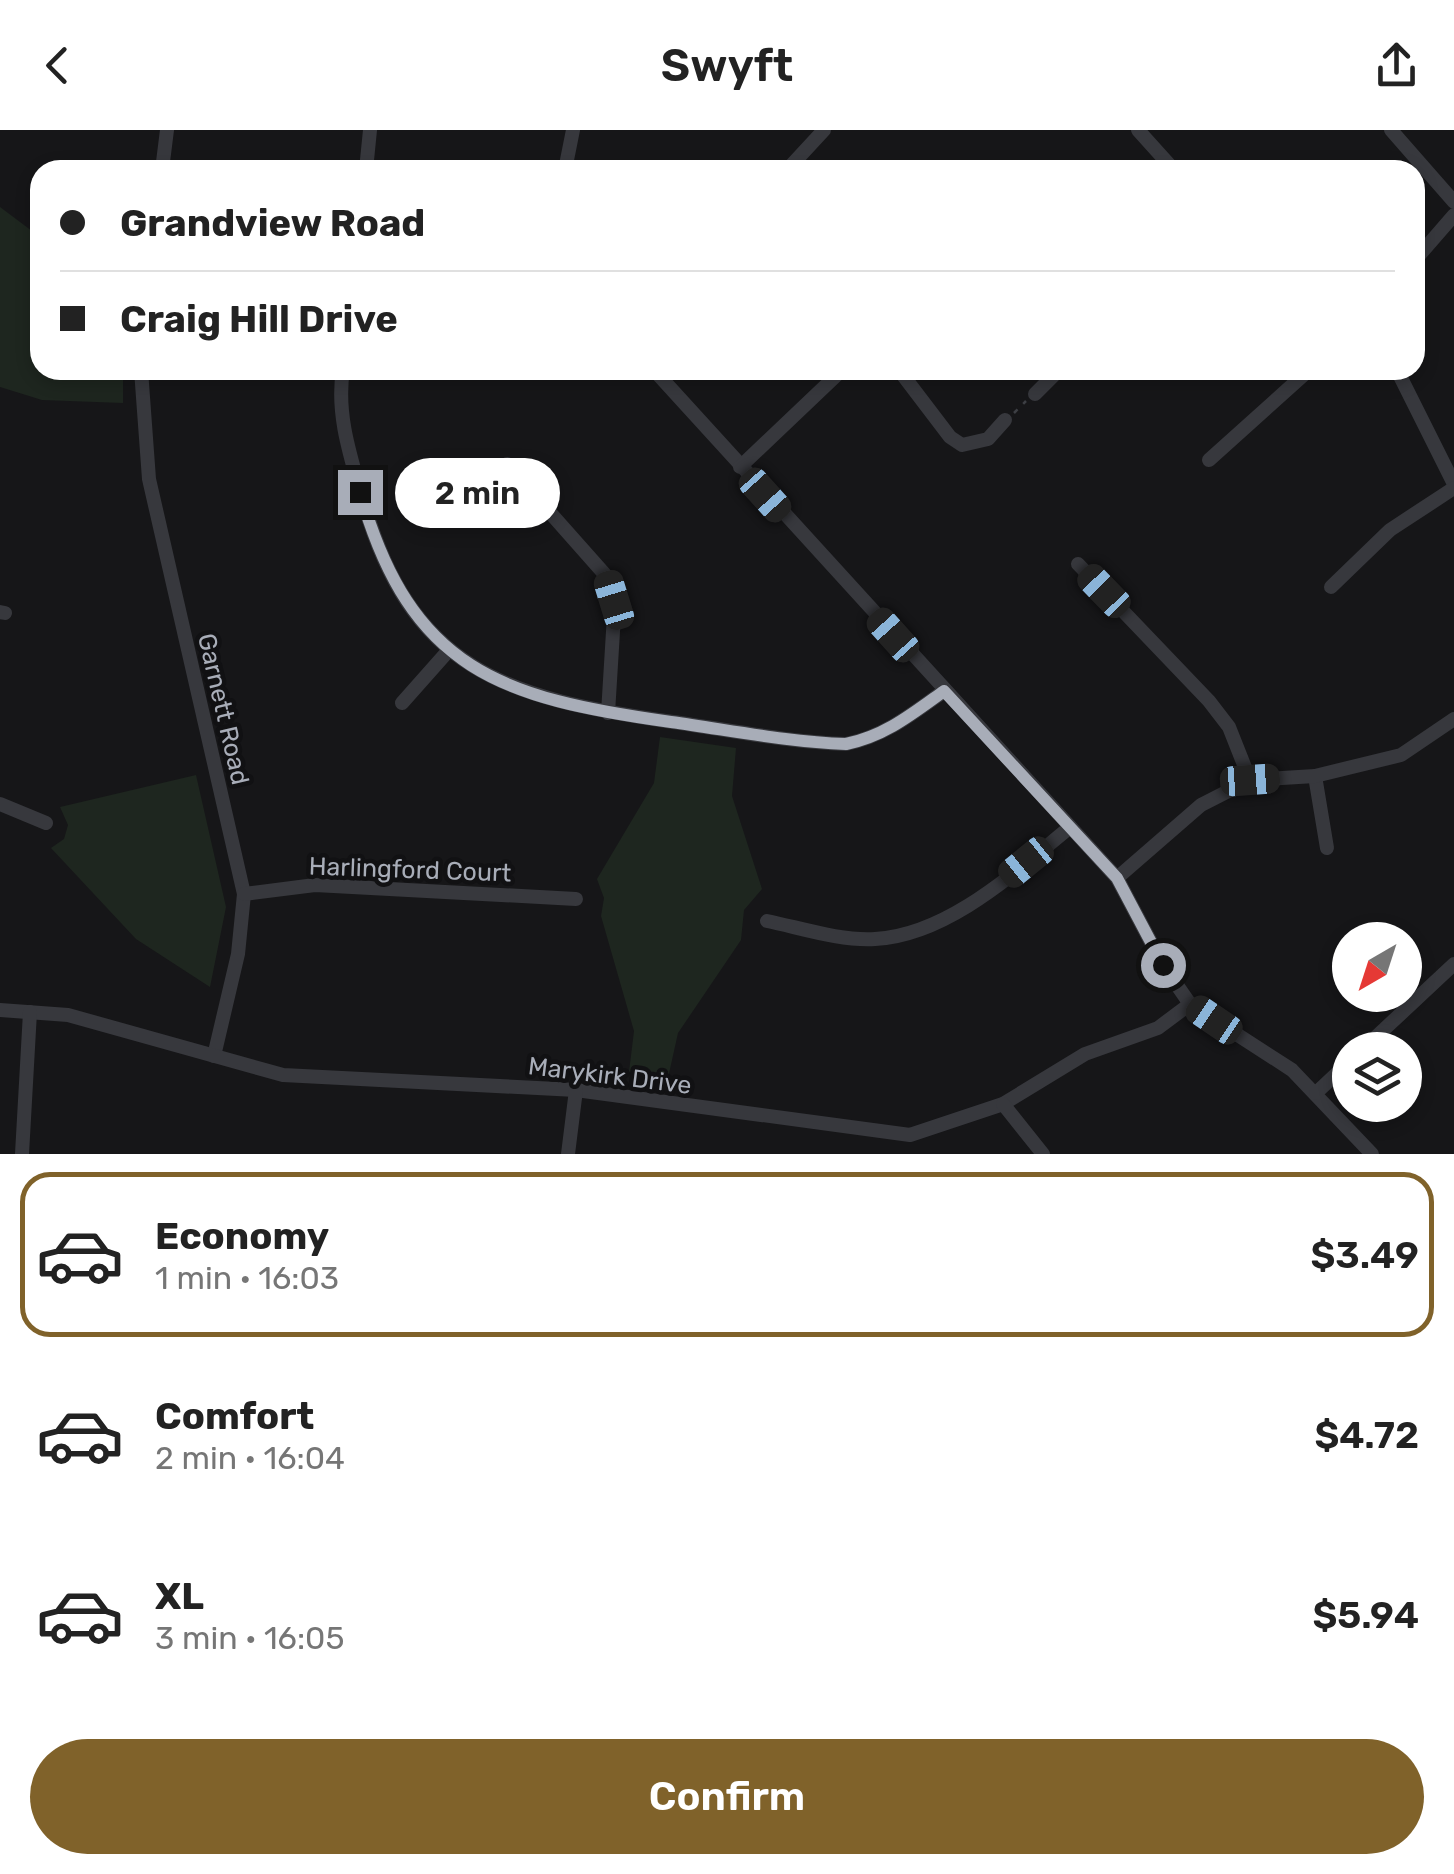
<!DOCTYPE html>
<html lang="en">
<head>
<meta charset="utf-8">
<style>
  :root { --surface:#fff; --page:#f6f6f6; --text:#222; --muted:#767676; --line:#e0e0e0; --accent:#80622a }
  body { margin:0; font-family:Rubik,sans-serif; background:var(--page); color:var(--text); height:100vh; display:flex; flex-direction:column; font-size:38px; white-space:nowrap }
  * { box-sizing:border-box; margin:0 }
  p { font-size:32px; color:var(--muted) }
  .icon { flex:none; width:55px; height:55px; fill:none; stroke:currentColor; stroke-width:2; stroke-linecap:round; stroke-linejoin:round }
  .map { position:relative; height:1024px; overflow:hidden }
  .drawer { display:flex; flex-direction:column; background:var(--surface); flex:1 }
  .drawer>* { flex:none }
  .top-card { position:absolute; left:30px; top:30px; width:1395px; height:220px; border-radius:30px; box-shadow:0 5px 15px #0003; display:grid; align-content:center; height:220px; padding:0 30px; background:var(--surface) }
  .needle { width:65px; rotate:219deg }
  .tools { position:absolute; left:1332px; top:792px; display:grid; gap:20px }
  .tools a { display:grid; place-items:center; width:90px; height:90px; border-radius:50%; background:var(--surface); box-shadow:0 5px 15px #0003; font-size:50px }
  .end { position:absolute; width:45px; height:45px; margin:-22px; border:12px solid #a8adb8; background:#111; box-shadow:0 0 0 5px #111 }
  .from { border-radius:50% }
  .bubble { position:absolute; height:70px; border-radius:35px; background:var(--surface); box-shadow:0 5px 15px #0003; font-size:32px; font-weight:600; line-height:70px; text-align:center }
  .car { position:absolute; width:30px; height:60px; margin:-30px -15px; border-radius:12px; box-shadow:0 0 8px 2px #0007; background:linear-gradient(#222 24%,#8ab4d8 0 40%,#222 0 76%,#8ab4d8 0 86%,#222 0) }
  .top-card b { display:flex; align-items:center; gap:35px; height:95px; font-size:38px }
  .top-card b+b { border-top:2px solid var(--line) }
  .top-card i { width:25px; height:25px; background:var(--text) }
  ul { padding:18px 0 0; list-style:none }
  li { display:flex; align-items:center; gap:30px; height:165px; margin:0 20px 15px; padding:0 10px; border:5px solid transparent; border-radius:30px }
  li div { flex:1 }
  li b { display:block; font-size:38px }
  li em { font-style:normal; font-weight:600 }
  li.active { border-color:var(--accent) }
  li>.icon { width:90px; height:90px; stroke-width:1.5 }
  .cta { display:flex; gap:20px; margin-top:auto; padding:20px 30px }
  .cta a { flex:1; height:115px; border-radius:60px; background:var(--accent); color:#fff; font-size:40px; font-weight:600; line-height:115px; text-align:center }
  header { display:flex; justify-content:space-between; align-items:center; height:130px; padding:0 30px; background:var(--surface); font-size:45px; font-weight:600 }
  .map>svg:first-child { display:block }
  .green { fill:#1e261f }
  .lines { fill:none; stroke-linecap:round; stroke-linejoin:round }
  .path { stroke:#3d3f44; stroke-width:2.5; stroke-dasharray:5 8; stroke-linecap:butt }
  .minor { stroke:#37383d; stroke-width:14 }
  .route { stroke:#a8adb8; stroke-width:12 }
  .labels { text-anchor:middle; stroke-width:9; stroke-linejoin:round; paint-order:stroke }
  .street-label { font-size:25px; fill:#a8adb8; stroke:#111113 }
</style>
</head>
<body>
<header><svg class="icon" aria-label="back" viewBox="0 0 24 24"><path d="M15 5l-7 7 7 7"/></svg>Swyft<svg class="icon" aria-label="share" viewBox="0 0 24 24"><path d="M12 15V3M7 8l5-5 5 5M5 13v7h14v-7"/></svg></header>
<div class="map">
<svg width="1454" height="1024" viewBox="0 0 1454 1024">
  <rect width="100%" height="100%" fill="#161618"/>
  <g class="green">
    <path d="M0 77 40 107V240H123V273L42 270 0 257Z"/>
    <path d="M660 607 736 618 732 666 762 759 744 780 741 810 678 903 668 948 629 942 634 901 601 786 604 768 597 749 654 653Z"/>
    <path d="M196 645 226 777 210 857 136 809 51 718 64 709 68 695 60 677Z"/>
  </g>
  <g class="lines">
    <path class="path" d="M1014 283 1026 271"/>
    <g class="minor">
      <path d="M1138 0 1174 40"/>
      <path d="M1391 0 1454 72"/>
      <path d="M162 40 167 0"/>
      <path d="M366 40 370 0"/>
      <path d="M565 40 573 0"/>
      <path d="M787 40 824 0"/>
      <path d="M1415 130 1454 85"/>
      <path d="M141 240 149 349 244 764 238 824 214 926"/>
      <path d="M343 240C336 283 350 325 362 367 411 543 507 568 673 592 730 600 788 612 846 614 885 606 912 584 944 561"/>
      <path d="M654 240 1117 748 1163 835 1190 874 1292 940 1372 1024"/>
      <path d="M899 240 950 307 962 315 988 309 1005 290"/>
      <path d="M1397 240 1454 354"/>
      <path d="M1035 264 1059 240"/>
      <path d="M1209 330 1309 240"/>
      <path d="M507 334 608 448 615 469 608 583"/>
      <path d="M740 337 842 240"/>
      <path d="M1078 434 1209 571 1229 597 1250 650"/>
      <path d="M1331 457 1390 400 1454 358"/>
      <path d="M0 482 5 483"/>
      <path d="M402 573 449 520"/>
      <path d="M1315 646 1327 718"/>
      <path d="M0 674 46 693"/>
      <path d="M1117 748 1201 675 1250 650 1315 646 1401 625 1454 589"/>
      <path d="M244 764 315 755 576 769"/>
      <path d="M767 791C801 798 840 811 875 809 948 805 1015 742 1069 698"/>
      <path d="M0 880 68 885 283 945 576 960 910 1005 1003 974 1085 924 1158 898 1190 874"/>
      <path d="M1362 920 1454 834"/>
      <path d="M1316 963 1350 931"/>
      <path d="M1003 974 1043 1024"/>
      <path d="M22 1024 30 882"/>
      <path d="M568 1024 576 960"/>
    </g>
  </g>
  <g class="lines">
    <path class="route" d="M360 362C411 541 501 568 671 592 729 600 788 612 846 614 885 606 912 584 944 561L1117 748 1163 835"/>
  </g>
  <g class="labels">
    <g class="street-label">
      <text transform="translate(224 579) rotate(77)" y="9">Garnett Road</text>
      <text transform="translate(410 739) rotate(2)" y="9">Harlingford Court</text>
      <text transform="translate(610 945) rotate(7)" y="9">Marykirk Drive</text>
    </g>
  </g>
</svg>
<div class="tools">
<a><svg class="needle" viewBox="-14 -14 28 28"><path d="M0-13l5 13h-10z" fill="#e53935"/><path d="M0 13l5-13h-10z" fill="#767676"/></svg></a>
<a><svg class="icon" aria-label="layers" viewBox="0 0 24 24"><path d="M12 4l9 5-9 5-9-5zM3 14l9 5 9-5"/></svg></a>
</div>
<i class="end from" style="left:1163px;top:835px"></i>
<i class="end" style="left:360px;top:362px"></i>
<div class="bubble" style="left:395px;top:328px;width:165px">2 min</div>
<i class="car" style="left:765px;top:365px;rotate:138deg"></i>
<i class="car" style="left:1104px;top:461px;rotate:316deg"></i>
<i class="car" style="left:614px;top:470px;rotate:343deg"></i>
<i class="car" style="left:893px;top:505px;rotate:318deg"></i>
<i class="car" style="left:1250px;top:650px;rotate:86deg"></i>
<i class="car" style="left:1026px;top:732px;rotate:231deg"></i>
<i class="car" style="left:1214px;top:890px;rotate:304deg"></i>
<div class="top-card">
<b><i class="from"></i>Grandview Road</b>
<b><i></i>Craig Hill Drive</b>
</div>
</div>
<section class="drawer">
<ul>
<li class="active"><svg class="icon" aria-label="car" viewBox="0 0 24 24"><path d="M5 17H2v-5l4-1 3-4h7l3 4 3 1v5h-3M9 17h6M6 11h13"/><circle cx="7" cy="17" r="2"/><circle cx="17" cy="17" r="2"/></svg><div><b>Economy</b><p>1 min · 16:03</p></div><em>$3.49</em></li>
<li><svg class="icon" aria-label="car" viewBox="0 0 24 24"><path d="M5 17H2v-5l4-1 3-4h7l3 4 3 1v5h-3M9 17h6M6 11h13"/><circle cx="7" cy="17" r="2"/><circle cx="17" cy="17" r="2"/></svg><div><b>Comfort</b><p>2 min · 16:04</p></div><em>$4.72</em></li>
<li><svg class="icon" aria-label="car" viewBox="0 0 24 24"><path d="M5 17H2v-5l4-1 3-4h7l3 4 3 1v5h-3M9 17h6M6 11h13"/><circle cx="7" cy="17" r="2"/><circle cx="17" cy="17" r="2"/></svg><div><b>XL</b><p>3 min · 16:05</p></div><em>$5.94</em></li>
</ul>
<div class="cta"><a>Confirm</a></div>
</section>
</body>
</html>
